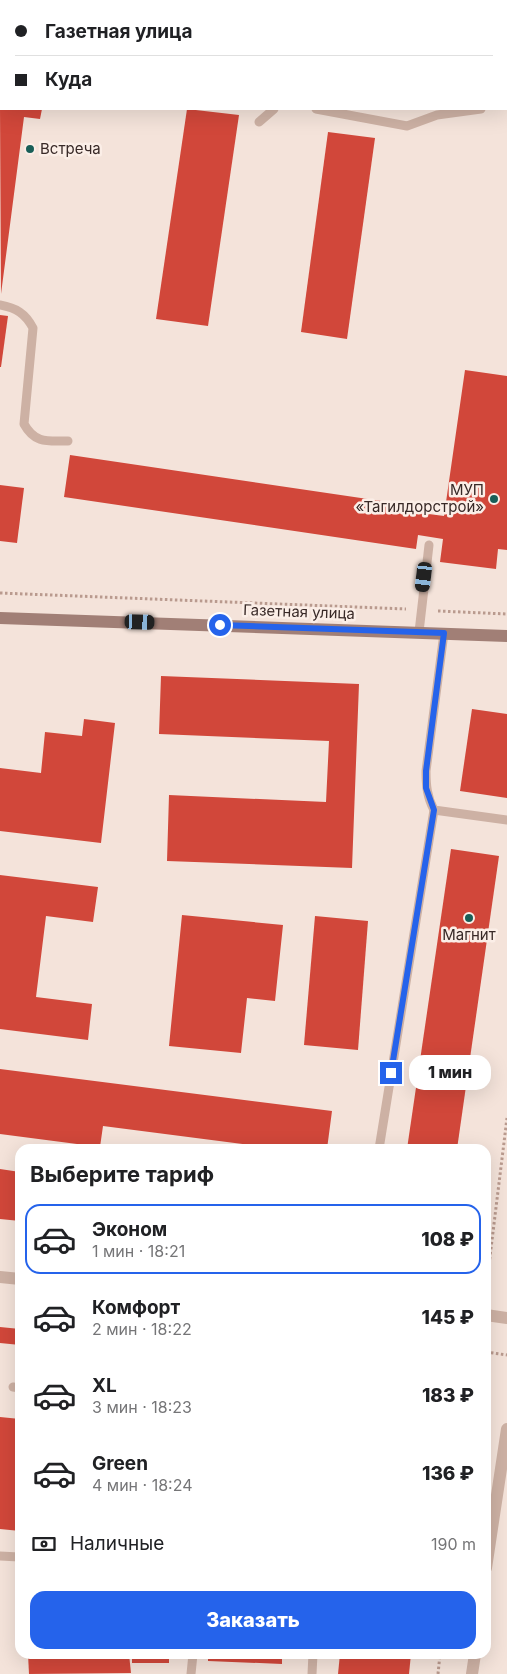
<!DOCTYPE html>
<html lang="ru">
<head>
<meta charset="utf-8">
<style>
  :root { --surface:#fff; --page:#f2f2f2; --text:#202124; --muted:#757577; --line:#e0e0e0; --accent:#2563eb }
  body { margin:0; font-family:Inter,sans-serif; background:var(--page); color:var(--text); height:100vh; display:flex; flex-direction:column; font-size:19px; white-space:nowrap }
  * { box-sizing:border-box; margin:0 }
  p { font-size:16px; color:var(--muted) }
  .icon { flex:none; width:28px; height:28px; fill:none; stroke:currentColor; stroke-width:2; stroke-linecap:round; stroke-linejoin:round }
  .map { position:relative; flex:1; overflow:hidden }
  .panel { position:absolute; left:15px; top:1144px; width:476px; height:515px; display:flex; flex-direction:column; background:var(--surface); border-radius:15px; box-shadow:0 5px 20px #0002 }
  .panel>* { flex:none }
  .guide { position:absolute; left:0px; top:0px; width:508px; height:110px; box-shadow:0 5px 20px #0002; display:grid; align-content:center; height:110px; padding:0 15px; background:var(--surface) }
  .end { position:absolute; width:22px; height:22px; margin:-11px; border:6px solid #2563eb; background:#fff; box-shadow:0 0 0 2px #fff }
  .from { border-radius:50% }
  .bubble { position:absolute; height:35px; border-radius:15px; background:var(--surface); box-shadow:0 5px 20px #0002; font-size:16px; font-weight:800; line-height:35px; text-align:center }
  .car { position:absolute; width:15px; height:30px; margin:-15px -8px; border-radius:6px; box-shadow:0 0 4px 1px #0007; background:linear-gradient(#222 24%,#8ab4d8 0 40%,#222 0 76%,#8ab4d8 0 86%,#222 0) }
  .guide b { display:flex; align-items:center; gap:18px; height:48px; font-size:19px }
  .guide b+b { border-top:1px solid var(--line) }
  .guide i { width:12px; height:12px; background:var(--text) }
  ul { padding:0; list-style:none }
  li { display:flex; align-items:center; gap:15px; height:70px; margin:0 10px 8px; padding:0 5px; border:2px solid transparent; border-radius:15px }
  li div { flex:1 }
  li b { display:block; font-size:19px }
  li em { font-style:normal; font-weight:800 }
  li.on { border-color:var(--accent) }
  li>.icon { width:45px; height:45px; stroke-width:1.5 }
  h2 { padding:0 15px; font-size:22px; line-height:60px }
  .pay { display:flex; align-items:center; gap:12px; height:55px; padding:0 15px; font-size:19px }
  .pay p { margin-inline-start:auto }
  .cta { display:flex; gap:10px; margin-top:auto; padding:10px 15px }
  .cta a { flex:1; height:58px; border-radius:15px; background:var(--accent); color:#fff; font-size:20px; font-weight:800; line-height:58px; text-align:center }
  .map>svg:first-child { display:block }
  .building { fill:#d1473a }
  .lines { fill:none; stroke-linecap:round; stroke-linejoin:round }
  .path { stroke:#b99a8e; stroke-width:3; stroke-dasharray:2.5 2.5; stroke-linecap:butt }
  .service { stroke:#cdb1a4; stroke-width:9 }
  .minor { stroke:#cdb1a4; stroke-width:12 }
  .tertiary { stroke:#cdb1a4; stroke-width:12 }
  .secondary { stroke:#a17f76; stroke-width:12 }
  .route { stroke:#2563eb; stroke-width:6 }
  .poi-dot { fill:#185e57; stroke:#fbeee7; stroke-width:2 }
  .labels { text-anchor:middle; stroke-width:5; stroke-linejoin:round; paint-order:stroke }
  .poi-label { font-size:15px; fill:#382927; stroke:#fbeee7; text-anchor:start }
  .street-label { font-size:15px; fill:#382927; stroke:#fbeee7 }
</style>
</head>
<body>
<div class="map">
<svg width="507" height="1674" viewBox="0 0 507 1674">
  <rect width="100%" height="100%" fill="#f4e3da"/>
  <g class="building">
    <path d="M0 109H42L40 119 24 117 1 294Z"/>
    <path d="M187 109 239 115 208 326 156 319Z"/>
    <path d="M328 132 375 138 347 339 301 332Z"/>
    <path d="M0 315 8 316 1 367H0Z"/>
    <path d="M465 370 507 376V550L498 549 496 569 440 562 443 539 418 535 416 549 64 497 70 455 422 507 421 513 444 516Z"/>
    <path d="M0 485 24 488 17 543 0 541Z"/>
    <path d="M161 676 359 684 352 868 167 861 169 795 326 802 329 741 159 734Z"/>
    <path d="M472 709 507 714V798L460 791Z"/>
    <path d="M84 719 115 723 101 843 0 831V768L41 773 45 732 82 736Z"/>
    <path d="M451 849 499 856 457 1149H407Z"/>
    <path d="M0 875 98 887 93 922 46 916 36 997 92 1004 88 1040 0 1029Z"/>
    <path d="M182 915 283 925 275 1001 247 998 241 1053 169 1046Z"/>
    <path d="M315 916 368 921 358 1050 304 1045Z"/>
    <path d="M0 1069 332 1111 327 1149H281L103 1126 100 1147 0 1134Z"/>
    <path d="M0 1169 20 1172V1221L0 1219Z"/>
    <path d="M0 1327 20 1329V1345L0 1343Z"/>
    <path d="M0 1417 20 1419V1531L0 1529Z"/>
    <path d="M28 1654H129L131 1673 29 1674Z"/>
    <rect x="132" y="1654" width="37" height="9"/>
    <path d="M208 1654H282V1664L208 1661Z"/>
    <path d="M340 1654H411L409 1674H338Z"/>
  </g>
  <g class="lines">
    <g class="path">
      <path d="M0 593 406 609"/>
      <path d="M438 611 507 614"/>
      <path d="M486 1289 507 1118"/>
      <path d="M486 1352 507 1355"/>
      <path d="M438 1674 440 1654"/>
    </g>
    <g class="service">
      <path d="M461 0 484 1"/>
      <path d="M506 2H507"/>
      <path d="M506 105H507"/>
      <path d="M316 109 407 126 437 115 481 109"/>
      <path d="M259 122 274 109"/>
      <path d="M0 305C16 308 25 313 33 328L24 424C35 444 48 441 68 441"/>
      <path d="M419 632 429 545"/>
      <path d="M444 633 426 771C426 785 427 797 434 810L507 820"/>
      <path d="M379 1149 434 810"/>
      <path d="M13 1387 20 1388"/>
      <path d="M0 1556 19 1557"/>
      <path d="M191 1674 193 1654"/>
      <path d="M312 1674 313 1654"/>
    </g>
    <g class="minor">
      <path d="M0 1277 20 1279"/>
      <path d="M486 1315 507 1318"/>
    </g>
    <g class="tertiary">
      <path d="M486 1568 507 1429"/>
      <path d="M472 1674 475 1654"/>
    </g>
    <path class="secondary" d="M0 618 507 636"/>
  </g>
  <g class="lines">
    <path class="route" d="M220 625 444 633 426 771V788L434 810 391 1073"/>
  </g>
  <g class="poi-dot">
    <circle cx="30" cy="149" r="5"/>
    <circle cx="494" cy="499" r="5"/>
    <circle cx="469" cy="918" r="5"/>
  </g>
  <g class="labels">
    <g class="poi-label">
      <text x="40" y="154">Встреча</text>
      <text x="484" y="495" text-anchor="end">МУП<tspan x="484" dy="17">«Тагилдорстрой»</tspan></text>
      <text x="469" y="940" text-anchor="middle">Магнит</text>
    </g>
    <g class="street-label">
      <text transform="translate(299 612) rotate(2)" y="5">Газетная улица</text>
    </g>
  </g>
</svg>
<i class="end from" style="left:220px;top:625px"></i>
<i class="end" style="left:391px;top:1073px"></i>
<div class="bubble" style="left:409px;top:1055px;width:82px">1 мин</div>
<i class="car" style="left:424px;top:577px;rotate:187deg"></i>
<i class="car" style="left:140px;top:622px;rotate:92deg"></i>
<div class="guide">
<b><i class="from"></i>Газетная улица</b>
<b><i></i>Куда</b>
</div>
<section class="panel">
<h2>Выберите тариф</h2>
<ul>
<li class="on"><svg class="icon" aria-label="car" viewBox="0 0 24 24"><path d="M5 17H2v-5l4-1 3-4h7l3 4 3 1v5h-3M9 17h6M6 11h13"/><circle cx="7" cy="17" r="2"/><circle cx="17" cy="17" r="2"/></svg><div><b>Эконом</b><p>1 мин · 18:21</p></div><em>108 ₽</em></li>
<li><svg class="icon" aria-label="car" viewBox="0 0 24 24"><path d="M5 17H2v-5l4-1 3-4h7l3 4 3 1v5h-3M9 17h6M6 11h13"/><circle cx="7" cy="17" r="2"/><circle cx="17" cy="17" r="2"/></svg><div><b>Комфорт</b><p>2 мин · 18:22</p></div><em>145 ₽</em></li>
<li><svg class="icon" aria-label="car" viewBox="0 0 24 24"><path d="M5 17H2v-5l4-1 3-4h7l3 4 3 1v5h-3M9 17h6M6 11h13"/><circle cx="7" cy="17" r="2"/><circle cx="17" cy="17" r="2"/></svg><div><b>XL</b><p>3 мин · 18:23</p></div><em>183 ₽</em></li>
<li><svg class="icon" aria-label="car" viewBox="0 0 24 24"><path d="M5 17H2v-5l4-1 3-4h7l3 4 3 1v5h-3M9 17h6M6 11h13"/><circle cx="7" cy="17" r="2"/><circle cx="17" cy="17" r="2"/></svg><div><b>Green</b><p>4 мин · 18:24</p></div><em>136 ₽</em></li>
</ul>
<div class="pay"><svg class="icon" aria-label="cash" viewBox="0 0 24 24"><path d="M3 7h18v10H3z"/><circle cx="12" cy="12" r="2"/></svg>Наличные<p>190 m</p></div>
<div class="cta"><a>Заказать</a></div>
</section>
</div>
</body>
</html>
